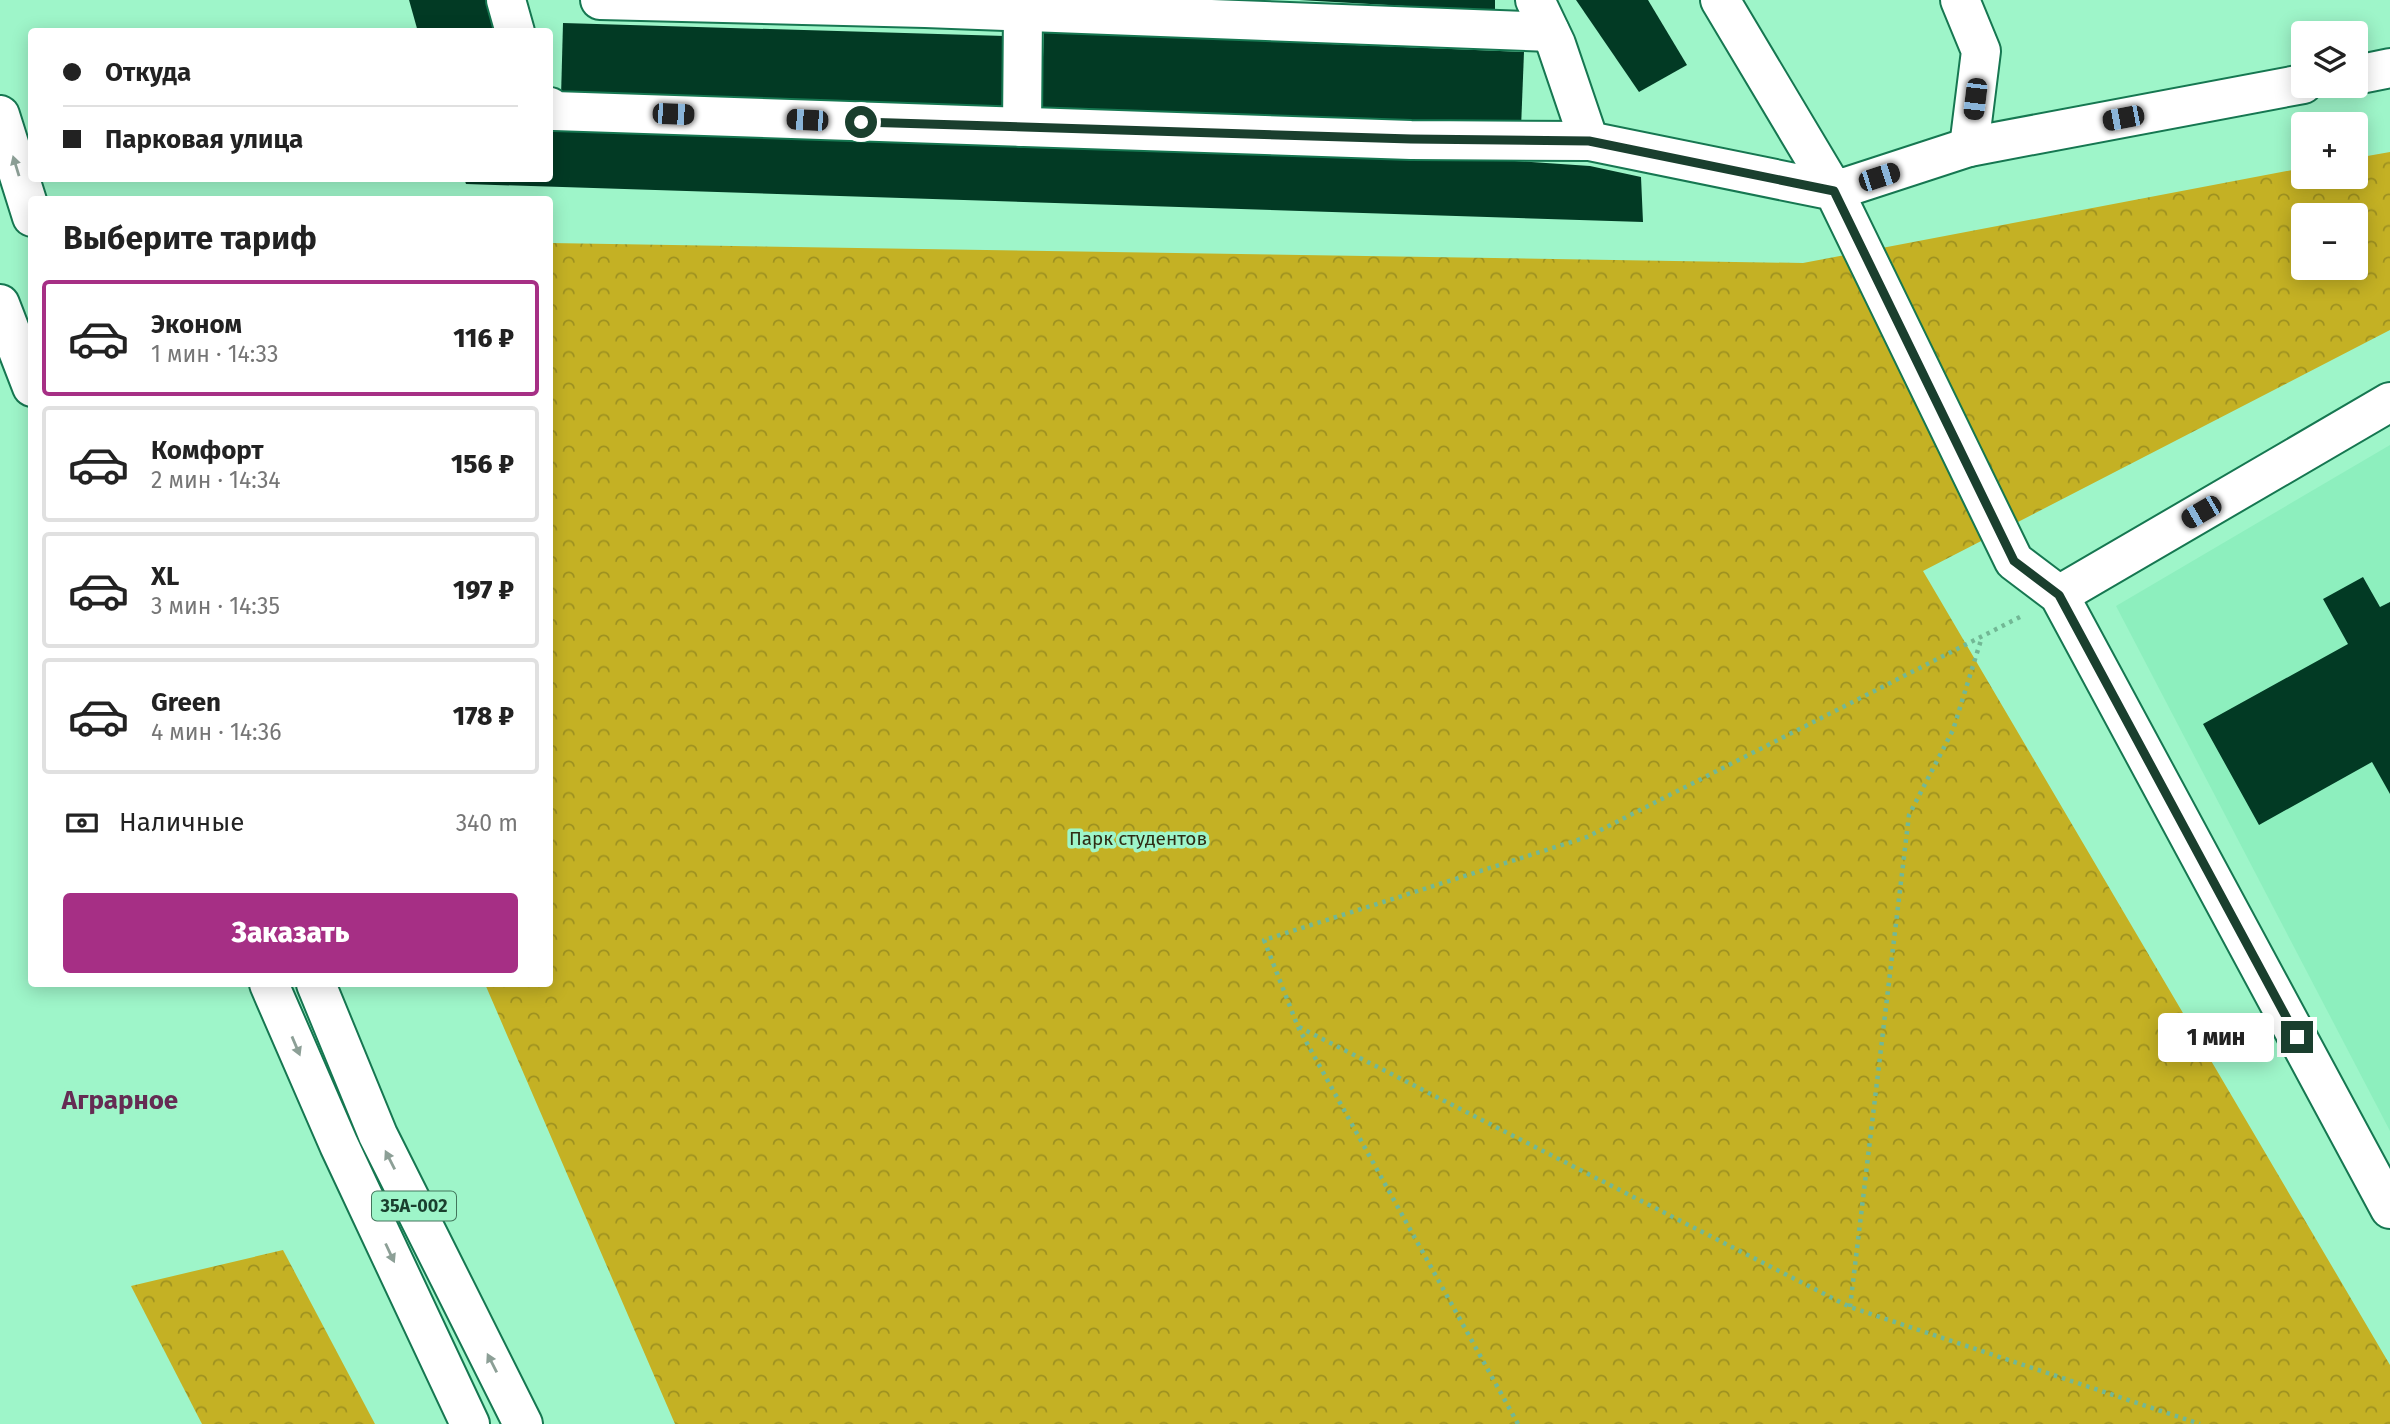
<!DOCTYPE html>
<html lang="ru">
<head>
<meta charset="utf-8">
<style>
  :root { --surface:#fff; --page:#f2f2f2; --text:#222; --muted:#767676; --line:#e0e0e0; --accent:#a62f85 }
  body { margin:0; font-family:"Fira Sans",sans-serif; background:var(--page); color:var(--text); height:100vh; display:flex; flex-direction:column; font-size:26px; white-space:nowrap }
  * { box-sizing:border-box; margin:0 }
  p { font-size:23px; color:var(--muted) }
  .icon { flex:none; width:38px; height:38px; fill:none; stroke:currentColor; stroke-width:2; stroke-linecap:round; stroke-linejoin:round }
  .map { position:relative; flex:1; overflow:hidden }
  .side { position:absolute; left:28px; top:196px; width:525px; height:791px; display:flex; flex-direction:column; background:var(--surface); border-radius:7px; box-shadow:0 4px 18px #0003 }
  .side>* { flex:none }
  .hud { position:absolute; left:28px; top:28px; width:525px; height:154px; border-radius:7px; box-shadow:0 4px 18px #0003; display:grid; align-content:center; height:154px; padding:0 35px; background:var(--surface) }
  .controls { position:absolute; left:2291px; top:21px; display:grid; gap:14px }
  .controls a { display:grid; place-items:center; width:77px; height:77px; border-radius:7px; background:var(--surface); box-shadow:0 4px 18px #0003; font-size:35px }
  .end { position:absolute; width:32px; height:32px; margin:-16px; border:9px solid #1a3f2e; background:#fff; box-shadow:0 0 0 4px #fff }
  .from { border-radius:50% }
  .bubble { position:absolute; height:49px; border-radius:7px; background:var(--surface); box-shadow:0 4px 18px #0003; font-size:23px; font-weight:800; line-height:49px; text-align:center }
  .car { position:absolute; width:21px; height:42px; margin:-21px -10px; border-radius:9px; box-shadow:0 0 5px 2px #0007; background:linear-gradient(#222 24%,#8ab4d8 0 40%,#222 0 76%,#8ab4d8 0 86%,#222 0) }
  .hud b { display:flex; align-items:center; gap:24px; height:66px; font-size:26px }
  .hud b+b { border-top:2px solid var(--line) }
  .hud i { width:18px; height:18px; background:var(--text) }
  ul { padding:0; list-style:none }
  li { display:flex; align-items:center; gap:21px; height:116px; margin:0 14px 10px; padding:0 21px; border:4px solid var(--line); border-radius:7px }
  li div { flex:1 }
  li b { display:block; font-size:26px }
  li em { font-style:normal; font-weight:800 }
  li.on { border-color:var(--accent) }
  li>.icon { width:63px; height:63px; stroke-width:1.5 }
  h2 { padding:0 35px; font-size:32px; line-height:84px }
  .pay { display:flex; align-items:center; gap:18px; height:77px; padding:0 35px; font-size:26px }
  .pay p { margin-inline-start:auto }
  .button { display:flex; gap:14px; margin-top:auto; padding:14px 35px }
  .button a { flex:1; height:80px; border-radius:7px; background:var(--accent); color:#fff; font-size:28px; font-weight:800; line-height:80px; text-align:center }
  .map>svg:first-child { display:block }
  .built { fill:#8defbe }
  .forest { fill:url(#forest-crowns); fill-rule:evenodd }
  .building { fill:#023a24 }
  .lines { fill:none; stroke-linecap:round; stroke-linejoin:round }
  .minor-casing { stroke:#167751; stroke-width:42 }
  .major-casing { stroke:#167751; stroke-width:42 }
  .path { stroke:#72b895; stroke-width:4.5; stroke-dasharray:3.5 5; stroke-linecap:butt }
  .minor { stroke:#fff; stroke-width:38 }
  .major { stroke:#fff; stroke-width:38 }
  .oneway { fill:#8c9f96 }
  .route { stroke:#1a3f2e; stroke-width:9 }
  .labels { text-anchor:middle; stroke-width:7; stroke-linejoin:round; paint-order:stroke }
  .shield { fill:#9ef5c9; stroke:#42765c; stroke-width:2 }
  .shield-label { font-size:18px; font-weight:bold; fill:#1a3f2e }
  .park-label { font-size:19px; fill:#2f2c14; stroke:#9ef5c9 }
  .district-label { font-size:26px; font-weight:bold; fill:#652b53; stroke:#9ef5c9 }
</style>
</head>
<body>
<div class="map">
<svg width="2390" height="1424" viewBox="0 0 2390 1424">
  <defs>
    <pattern id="forest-crowns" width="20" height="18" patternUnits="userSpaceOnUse" patternTransform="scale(1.75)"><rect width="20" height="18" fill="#c4b124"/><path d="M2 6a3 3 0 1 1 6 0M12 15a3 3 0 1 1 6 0" fill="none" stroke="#9e9120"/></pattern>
  </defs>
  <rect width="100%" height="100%" fill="#9ef5c9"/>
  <path class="built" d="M2390 445V1131L2116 606Z"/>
  <g class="forest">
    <path d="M2390 152V330L1923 571 2390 1365V1424H675L485 984H550V243L1803 263 2303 168V177H2356V158ZM2303 215H2356V268H2303Z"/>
    <path d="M283 1250 375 1424H202L131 1286Z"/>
  </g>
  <g class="building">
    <path d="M409 0H488L497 32H418Z"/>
    <path d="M1299 0H1495V11Z"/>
    <path d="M1576 0H1648L1687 65 1639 92Z"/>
    <path d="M563 23 1005 36 1003 110 561 97Z"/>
    <path d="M1044 32 1524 52 1521 128 1041 109Z"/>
    <path d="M550 126 1394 153 1590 166 1641 177 1643 222 466 184 464 178H550Z"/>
    <path d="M2363 577 2380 607 2390 602V794L2372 762 2259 825 2203 724 2348 644 2323 599Z"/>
  </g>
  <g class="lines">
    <defs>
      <g id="minor">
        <path d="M506 0 515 32"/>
        <path d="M600 0 925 8 1550 32"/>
        <path d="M1535 0 1556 44 1589 141 1834 191 2014 561 2059 595 2390 1209"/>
        <path d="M1720 0 1834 191 1969 147"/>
        <path d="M1960 0 1981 51 1969 147 2303 84"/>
        <path d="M2356 75 2390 68"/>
        <path d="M550 107 554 111 1411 140 1589 141"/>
        <path d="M1022 127 1023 12"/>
        <path d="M2059 595 2390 402"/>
      </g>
      <g id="major">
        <path d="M0 115 32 217"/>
        <path d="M0 304 32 387"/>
        <path d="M269 984 339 1145 470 1424"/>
        <path d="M316 984 378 1135 523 1424"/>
      </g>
    </defs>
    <use href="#minor" class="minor-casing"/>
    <use href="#major" class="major-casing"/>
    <g class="path">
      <path d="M1299 1027 1850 1307 2200 1424"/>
      <path d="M1850 1307 1909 815 1953 730 1981 640"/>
      <path d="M1518 1424 1298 1027 1264 940 1587 837 2022 616"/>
    </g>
    <use href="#minor" class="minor"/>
    <use href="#major" class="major"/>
  </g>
  <defs><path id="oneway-solid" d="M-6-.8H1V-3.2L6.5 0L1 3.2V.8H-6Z" transform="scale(1.75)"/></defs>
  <g class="oneway">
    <use href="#oneway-solid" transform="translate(16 166) rotate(-107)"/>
    <use href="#oneway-solid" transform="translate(296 1046) rotate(67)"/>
    <use href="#oneway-solid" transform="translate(390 1160) rotate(-117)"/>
    <use href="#oneway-solid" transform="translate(390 1253) rotate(65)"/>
    <use href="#oneway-solid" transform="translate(492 1363) rotate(-117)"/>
  </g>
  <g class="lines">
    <path class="route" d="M861 122 1411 139 1589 141 1834 191 2014 561 2059 595 2297 1037"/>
  </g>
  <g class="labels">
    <rect class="shield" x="372" y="1191.5" width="84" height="29" rx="5"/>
    <g class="shield-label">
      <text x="414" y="1212">35А-002</text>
    </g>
    <g class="park-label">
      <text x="1138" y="845">Парк студентов</text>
    </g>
    <g class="district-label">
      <text x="120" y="1109">Аграрное</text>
    </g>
  </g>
</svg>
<div class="controls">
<a><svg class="icon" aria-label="layers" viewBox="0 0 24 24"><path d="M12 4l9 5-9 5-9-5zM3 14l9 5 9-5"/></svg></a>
<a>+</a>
<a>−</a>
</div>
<i class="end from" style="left:861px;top:122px"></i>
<i class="end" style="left:2297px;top:1037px"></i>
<div class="bubble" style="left:2158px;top:1013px;width:116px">1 мин</div>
<i class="car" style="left:1975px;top:99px;rotate:187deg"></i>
<i class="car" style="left:673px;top:114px;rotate:92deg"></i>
<i class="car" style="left:2123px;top:118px;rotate:259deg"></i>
<i class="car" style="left:807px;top:120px;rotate:273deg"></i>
<i class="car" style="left:1879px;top:177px;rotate:72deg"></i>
<i class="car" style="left:2201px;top:512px;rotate:240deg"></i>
<div class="hud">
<b><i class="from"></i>Откуда</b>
<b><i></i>Парковая улица</b>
</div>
<section class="side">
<h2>Выберите тариф</h2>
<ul>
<li class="on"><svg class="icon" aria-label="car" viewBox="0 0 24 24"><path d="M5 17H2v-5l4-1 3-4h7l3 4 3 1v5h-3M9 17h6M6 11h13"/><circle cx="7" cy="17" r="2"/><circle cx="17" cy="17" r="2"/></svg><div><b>Эконом</b><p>1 мин · 14:33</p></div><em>116 ₽</em></li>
<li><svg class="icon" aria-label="car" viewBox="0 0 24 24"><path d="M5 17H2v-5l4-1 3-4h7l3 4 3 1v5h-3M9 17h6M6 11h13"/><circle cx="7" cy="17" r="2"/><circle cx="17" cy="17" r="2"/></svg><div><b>Комфорт</b><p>2 мин · 14:34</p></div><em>156 ₽</em></li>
<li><svg class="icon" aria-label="car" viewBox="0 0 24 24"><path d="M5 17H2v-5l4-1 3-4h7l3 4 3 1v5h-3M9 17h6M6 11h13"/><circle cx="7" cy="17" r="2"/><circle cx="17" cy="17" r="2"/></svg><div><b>XL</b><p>3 мин · 14:35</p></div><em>197 ₽</em></li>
<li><svg class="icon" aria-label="car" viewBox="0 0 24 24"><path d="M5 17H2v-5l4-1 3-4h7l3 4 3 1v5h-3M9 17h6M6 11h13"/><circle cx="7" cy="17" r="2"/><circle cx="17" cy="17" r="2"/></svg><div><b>Green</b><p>4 мин · 14:36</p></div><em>178 ₽</em></li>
</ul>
<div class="pay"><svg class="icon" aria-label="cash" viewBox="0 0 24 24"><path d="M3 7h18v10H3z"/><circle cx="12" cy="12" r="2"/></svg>Наличные<p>340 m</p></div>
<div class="button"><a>Заказать</a></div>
</section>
</div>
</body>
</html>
